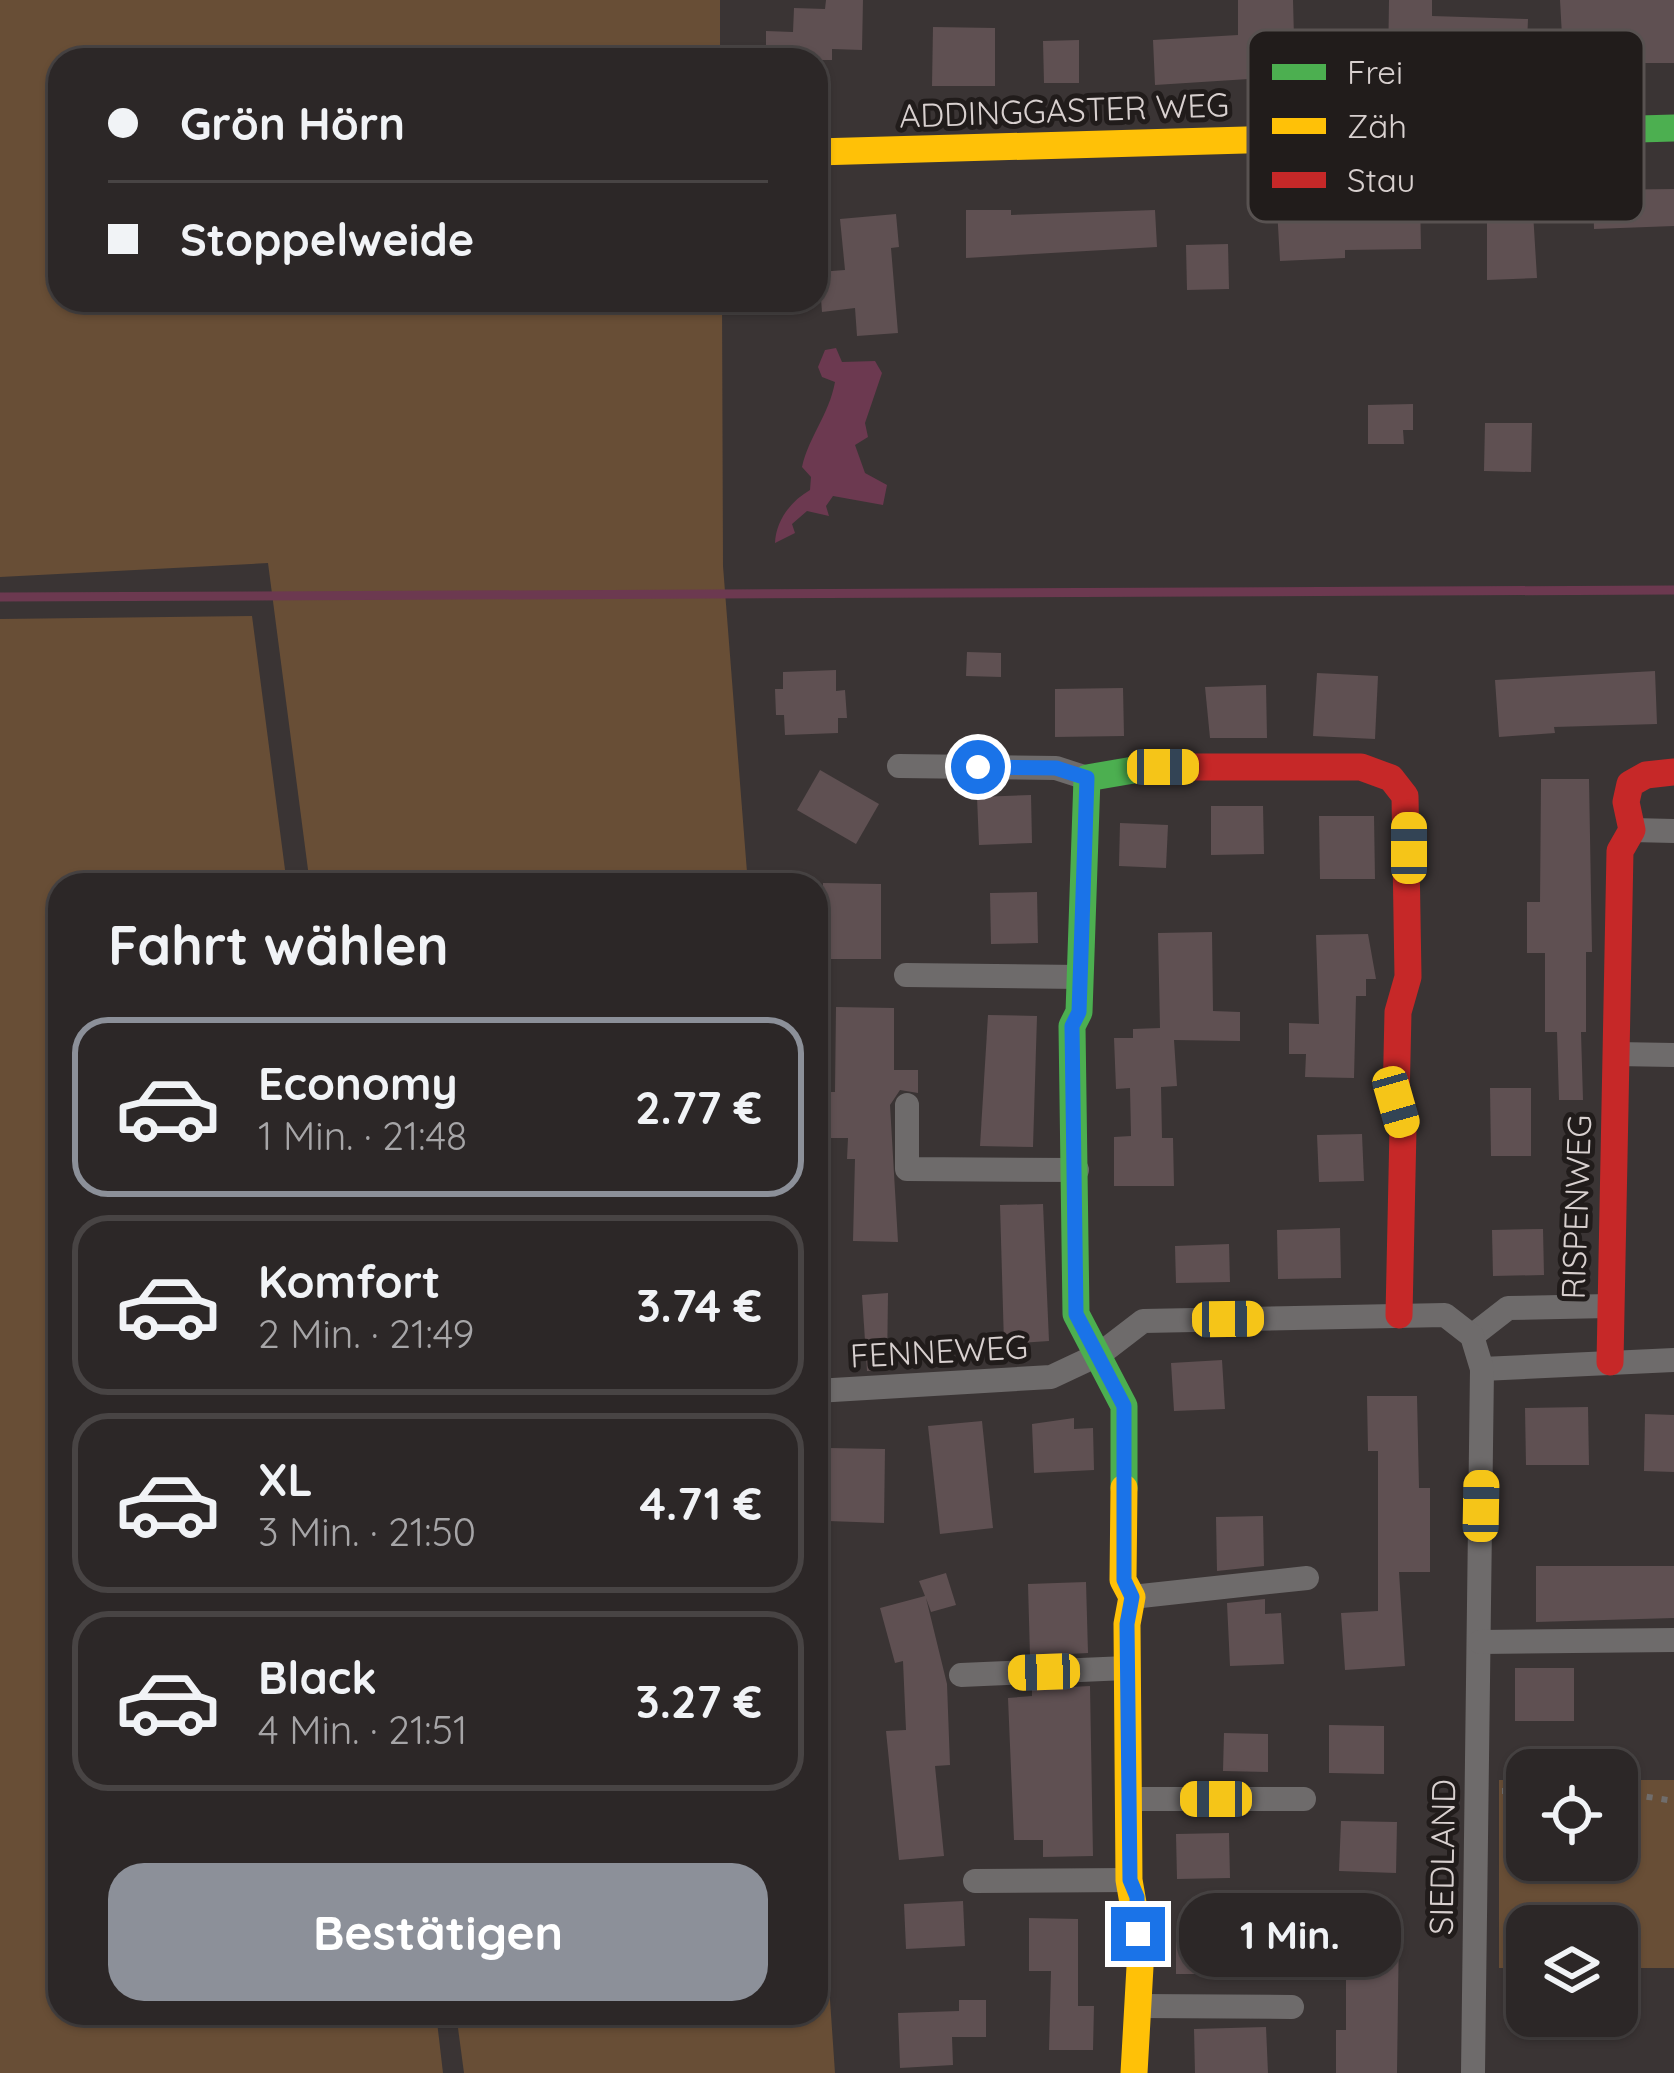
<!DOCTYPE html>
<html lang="de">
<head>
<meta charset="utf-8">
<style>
  :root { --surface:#2c2727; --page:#342f2f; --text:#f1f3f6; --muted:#a6a5a7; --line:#484444; --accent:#8c9099 }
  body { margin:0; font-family:Quicksand,sans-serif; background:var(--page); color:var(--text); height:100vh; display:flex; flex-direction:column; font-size:45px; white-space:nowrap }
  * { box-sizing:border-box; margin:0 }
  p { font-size:39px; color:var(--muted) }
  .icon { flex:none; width:66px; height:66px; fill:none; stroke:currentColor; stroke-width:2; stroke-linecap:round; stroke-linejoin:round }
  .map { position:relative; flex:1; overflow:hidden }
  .details { position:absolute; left:48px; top:873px; width:780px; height:1152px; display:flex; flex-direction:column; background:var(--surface); border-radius:36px; box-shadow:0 3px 9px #0004,0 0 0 3px var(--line) }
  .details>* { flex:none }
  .hud { position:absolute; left:48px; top:48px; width:780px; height:264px; border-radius:36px; box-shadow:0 3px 9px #0004,0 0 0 3px var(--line); display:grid; align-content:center; height:264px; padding:0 60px; background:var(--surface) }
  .buttons { position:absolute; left:1506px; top:1749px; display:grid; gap:24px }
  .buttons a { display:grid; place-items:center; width:132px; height:132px; border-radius:24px; background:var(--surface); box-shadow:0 3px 9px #0004,0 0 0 3px var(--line); font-size:60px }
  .end { position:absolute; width:54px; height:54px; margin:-27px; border:15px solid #1a73e8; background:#fff; box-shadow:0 0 0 6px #fff }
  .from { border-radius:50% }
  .bubble { position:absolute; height:84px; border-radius:36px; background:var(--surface); box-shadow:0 3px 9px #0004,0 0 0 3px var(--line); font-size:39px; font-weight:700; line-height:84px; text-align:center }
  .car { position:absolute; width:36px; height:72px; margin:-36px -18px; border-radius:15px; box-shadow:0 0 9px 3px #0007; background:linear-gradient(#f5c518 24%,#345 0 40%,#f5c518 0 76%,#345 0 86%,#f5c518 0) }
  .hud b { display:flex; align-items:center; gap:42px; height:114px; font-size:45px }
  .hud b+b { border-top:3px solid var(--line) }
  .hud i { width:30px; height:30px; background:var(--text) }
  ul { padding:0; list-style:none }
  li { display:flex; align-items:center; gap:36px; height:180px; margin:0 24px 18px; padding:0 36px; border:6px solid var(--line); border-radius:36px }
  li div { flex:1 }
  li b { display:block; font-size:45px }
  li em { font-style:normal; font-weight:700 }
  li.current { border-color:var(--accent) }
  li>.icon { width:108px; height:108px; stroke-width:1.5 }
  h2 { padding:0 60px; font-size:54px; line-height:144px }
  .cta { display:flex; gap:24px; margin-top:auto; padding:24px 60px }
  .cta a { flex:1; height:138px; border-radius:36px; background:var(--accent); color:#fff; font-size:48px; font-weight:700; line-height:138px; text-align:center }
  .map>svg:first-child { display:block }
  .green { fill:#684e36 }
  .water { fill:#6c3950 }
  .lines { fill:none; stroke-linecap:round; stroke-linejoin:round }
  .stream { stroke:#6c3950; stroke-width:9 }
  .building { fill:#5f5052 }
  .path { stroke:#706d6c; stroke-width:6; stroke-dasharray:6 9; stroke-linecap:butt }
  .street { stroke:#6e6b6b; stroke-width:24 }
  .fast { stroke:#4caf50; stroke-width:27 }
  .slow { stroke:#ffc107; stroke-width:27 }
  .jam { stroke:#c62828; stroke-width:27 }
  .route { stroke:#1a73e8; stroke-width:15 }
  .labels { text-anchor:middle; stroke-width:10; stroke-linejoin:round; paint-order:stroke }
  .street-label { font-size:33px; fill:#d8d0cf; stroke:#211c1b }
  .key { fill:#211c1b; stroke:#585251; stroke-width:3 }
  .key-label { font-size:33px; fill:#d8d0cf }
</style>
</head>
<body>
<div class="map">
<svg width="1674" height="2073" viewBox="0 0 1674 2073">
  <rect width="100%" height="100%" fill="#3a3434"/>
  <g class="green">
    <path d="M0 0H720V60H60V300H722L723 566 748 885H310L268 563 0 577Z"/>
    <path d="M252 616 287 885H60V2013H436L443 2073H0V619Z"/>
    <path d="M1499 1780H1527V1860H1617V1780H1674V1968H1617V1926H1527V1968H1499Z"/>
    <path d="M816 1795 835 2073H464L456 2013H816Z"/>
  </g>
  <path class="water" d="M836 348 842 362 875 361 882 373 865 423 868 437 855 445 865 473 887 485 883 505 833 496 826 506 829 516 807 511 792 524 795 533 775 543C776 520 791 501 810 490L811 477 802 467C809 436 829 415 835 382L822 377 818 367 825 350Z"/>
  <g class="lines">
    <path class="stream" d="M0 597 1674 590"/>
  </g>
  <g class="building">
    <path d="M826 0H863L862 50 832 49V60H766V31L793 32 794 8 825 9Z"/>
    <path d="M1238 0H1293L1295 76 1155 85 1153 40 1238 35Z"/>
    <path d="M1389 0H1432V16L1528 19 1526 69 1388 68Z"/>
    <path d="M1560 0H1674V63H1638V33L1562 36Z"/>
    <path d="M933 27 995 28V86H932Z"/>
    <path d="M1079 40V83H1044L1043 41Z"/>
    <path d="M1674 189V226L1594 229 1593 190Z"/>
    <path d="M1523 195 1524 212H1533L1537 278 1487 280V197Z"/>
    <path d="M1420 197 1421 249 1345 250V258L1280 261 1277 208 1317 206V216L1373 215V198Z"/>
    <path d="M966 210H1011V215L1155 210 1157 247 966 258Z"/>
    <path d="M896 214 899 247 891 248 898 333 857 336 855 308 822 312 819 272 845 270 840 219Z"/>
    <path d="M1228 244 1229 289 1187 290 1186 245Z"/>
    <path d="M1413 404V430H1403L1404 444H1368V405Z"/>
    <path d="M1485 423H1532L1531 472 1484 471Z"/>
    <path d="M967 652 1001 653V677L966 676Z"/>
    <path d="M836 670V691L845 690 847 718H838V733L785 735 784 715H776L775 689H783V672Z"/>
    <path d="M1655 671 1657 724 1554 727 1555 733 1499 737 1495 680Z"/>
    <path d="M1317 673 1378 676 1375 739 1313 736Z"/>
    <path d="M1266 685 1267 738H1210L1205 687Z"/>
    <path d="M1123 688 1124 736 1055 737V689Z"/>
    <path d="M820 770 879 804 856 844 797 810Z"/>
    <path d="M1541 779H1589L1592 952H1586V1032H1581L1583 1100H1559L1557 1032H1545V953H1527V902H1540Z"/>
    <path d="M1031 795 1032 843 979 845 977 797Z"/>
    <path d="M1211 806H1263L1264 854 1211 855Z"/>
    <path d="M1319 816H1374L1375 879H1320Z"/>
    <path d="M1120 823 1168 825 1166 868 1119 866Z"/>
    <path d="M823 883 881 884V959H823Z"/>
    <path d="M1037 892 1038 943 991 944 990 893Z"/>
    <path d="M1212 932 1213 1011 1240 1012V1041L1174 1040 1177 1086 1161 1087 1162 1138H1173L1174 1186H1114V1137L1131 1136 1130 1088 1116 1089 1114 1038H1133V1029L1160 1028 1158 933Z"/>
    <path d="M1368 934 1376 979H1366V996H1356L1354 1078 1305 1077 1306 1054H1289V1023L1319 1024 1316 935Z"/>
    <path d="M836 1007 894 1008V1070H918V1093L900 1090 890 1105 898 1242 853 1241 855 1159H847L848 1138H828L829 1092H835Z"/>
    <path d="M988 1015 1037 1016 1033 1147 980 1146Z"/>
    <path d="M1490 1088H1531V1156H1491Z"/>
    <path d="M1362 1134 1364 1181 1319 1182 1317 1135Z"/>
    <path d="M1043 1204 1049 1341 1004 1344 1000 1205Z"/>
    <path d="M1340 1228 1341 1278 1278 1279 1277 1230Z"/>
    <path d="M1543 1229 1544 1275 1493 1276 1492 1230Z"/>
    <path d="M1229 1244 1230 1282 1176 1283 1175 1246Z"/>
    <path d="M888 1293 887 1370 867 1371 862 1295Z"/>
    <path d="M1222 1360 1225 1409 1174 1411 1171 1363Z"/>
    <path d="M1367 1396H1417L1419 1488H1430V1572H1399L1405 1666 1345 1670 1341 1613 1378 1611V1451H1368Z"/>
    <path d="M1588 1407 1589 1465H1526L1525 1408Z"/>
    <path d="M1645 1414 1674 1415V1472L1644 1471Z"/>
    <path d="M1074 1418V1429L1093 1428 1094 1470 1034 1473 1032 1424Z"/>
    <path d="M982 1421 993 1528 940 1534 928 1426Z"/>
    <path d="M829 1448 885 1449 884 1523 828 1521Z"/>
    <path d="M1263 1516 1264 1566 1217 1571 1216 1517Z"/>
    <path d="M1536 1566H1674V1618L1536 1622Z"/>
    <path d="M946 1573 956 1605 931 1612 926 1598 947 1684 950 1765 935 1766 944 1856 899 1860 886 1731 906 1730 903 1661 895 1663 880 1608 925 1596 919 1581Z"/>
    <path d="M1086 1582 1088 1653 1030 1656 1028 1584Z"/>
    <path d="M1265 1599V1614L1281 1613 1284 1664 1230 1666 1227 1603Z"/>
    <rect x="1515" y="1668" width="59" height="53"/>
    <path d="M1090 1686 1093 1856 1043 1857V1840H1014L1008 1698 1032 1696V1689Z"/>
    <path d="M1329 1725 1384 1726V1774L1329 1773Z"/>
    <path d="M1224 1733 1268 1734V1772L1223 1771Z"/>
    <path d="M1341 1821 1397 1822 1396 1873 1339 1871Z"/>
    <path d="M1229 1833 1230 1878 1177 1879 1176 1834Z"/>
    <path d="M963 1901 965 1946 906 1949 904 1904Z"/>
    <path d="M1029 1918 1078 1919V2006H1094L1093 2050H1049L1051 1971H1029Z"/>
    <path d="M1346 1925H1399L1397 2073H1336V2030H1346Z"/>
    <rect x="1176" y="1930" width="50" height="44"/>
    <path d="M959 2000H986V2037H952L953 2065 900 2068 898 2013 959 2011Z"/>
    <path d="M1266 2027 1268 2073H1195L1194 2029Z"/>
  </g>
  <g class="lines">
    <g class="path">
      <path d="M1502 1791H1527"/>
      <path d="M1617 1792 1674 1801"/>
    </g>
    <g class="street">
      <path d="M899 766 1056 768 1087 778"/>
      <path d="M1632 830 1674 831"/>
      <path d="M906 975 1080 977"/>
      <path d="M1616 1054 1674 1055"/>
      <path d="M907 1105V1169L1077 1170"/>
      <path d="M1472 1336 1508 1308 1609 1306"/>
      <path d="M1482 1369 1674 1360"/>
      <path d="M816 1391 1051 1377 1100 1354 1143 1321 1445 1315 1472 1336 1482 1369 1473 2073"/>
      <path d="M1132 1597 1307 1578"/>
      <path d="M1480 1642 1674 1640"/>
      <path d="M961 1675 1127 1668"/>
      <path d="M1129 1799H1304"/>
      <path d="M975 1881 1129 1880"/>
      <path d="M1139 2006 1292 2007"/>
    </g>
    <g class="fast">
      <path d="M1354 137 1674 128"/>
      <path d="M1124 1488V1406L1076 1314 1072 1026 1079 1012 1087 778 1151 767"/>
    </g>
    <g class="slow">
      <path d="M816 152 1354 137"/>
      <path d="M1124 1488 1123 1580 1132 1597 1127 1624 1129 1880 1141 1949 1134 2073"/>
    </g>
    <g class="jam">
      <path d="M1151 767H1361L1391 778 1405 796 1408 977 1398 1012 1396 1102 1403 1129 1399 1315"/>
      <path d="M1610 1362 1620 851 1632 830 1626 802 1630 784 1646 775 1674 772"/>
    </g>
  </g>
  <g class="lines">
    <path class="route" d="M978 767 1056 768 1087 778 1079 1012 1072 1026 1076 1314 1124 1406V1580L1132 1597 1127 1624 1130 1880 1137 1897 1138 1934"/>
  </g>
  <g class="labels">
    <g class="street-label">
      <text transform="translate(1064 110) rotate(-2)" y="12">ADDINGGASTER WEG</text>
      <text transform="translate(1576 1207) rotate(-88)" y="12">RISPENWEG</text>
      <text transform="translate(939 1351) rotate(-3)" y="12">FENNEWEG</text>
      <text transform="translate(1442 1857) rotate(-89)" y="12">SIEDLAND</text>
    </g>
  </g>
  <rect x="1248" y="30" width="396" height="192" rx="18" class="key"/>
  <rect x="1272" y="64" width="54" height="16" fill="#4caf50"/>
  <rect x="1272" y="118" width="54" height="16" fill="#ffc107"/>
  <rect x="1272" y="172" width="54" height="16" fill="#c62828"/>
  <g class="key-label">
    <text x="1347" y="84">Frei</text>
    <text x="1347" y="138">Zäh</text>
    <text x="1347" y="192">Stau</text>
  </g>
</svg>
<div class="buttons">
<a><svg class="icon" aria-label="locate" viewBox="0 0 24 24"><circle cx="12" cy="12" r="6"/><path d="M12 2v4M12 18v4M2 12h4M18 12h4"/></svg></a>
<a><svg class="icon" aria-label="layers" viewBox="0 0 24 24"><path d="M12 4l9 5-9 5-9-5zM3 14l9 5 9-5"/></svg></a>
</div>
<i class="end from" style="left:978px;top:767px"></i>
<i class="end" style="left:1138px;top:1934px"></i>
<div class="bubble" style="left:1179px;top:1893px;width:222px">1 Min.</div>
<i class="car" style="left:1163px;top:767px;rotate:90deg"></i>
<i class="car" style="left:1409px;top:848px;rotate:0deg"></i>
<i class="car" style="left:1396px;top:1102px;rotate:164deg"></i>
<i class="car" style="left:1228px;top:1319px;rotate:89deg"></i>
<i class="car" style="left:1481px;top:1506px;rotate:1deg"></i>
<i class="car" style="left:1044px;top:1672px;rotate:268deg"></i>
<i class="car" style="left:1216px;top:1799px;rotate:270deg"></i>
<div class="hud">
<b><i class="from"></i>Grön Hörn</b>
<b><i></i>Stoppelweide</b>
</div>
<section class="details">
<h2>Fahrt wählen</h2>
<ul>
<li class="current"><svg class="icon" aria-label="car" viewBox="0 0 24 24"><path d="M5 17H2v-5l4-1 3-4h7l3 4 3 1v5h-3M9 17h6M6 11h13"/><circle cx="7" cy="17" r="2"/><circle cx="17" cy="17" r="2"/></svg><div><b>Economy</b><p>1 Min. · 21:48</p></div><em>2.77 €</em></li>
<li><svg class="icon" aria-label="car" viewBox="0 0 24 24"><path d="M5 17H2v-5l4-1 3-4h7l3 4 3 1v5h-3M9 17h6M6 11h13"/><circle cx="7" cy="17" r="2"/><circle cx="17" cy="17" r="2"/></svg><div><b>Komfort</b><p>2 Min. · 21:49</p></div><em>3.74 €</em></li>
<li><svg class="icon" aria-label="car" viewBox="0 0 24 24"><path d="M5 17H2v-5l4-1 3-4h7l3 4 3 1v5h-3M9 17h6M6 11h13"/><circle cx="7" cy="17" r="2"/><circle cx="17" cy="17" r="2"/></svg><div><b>XL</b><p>3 Min. · 21:50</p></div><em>4.71 €</em></li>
<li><svg class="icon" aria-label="car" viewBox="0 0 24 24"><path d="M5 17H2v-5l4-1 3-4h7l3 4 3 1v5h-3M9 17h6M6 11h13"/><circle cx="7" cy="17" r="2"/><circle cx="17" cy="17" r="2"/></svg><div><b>Black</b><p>4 Min. · 21:51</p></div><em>3.27 €</em></li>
</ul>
<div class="cta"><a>Bestätigen</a></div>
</section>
</div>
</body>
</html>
